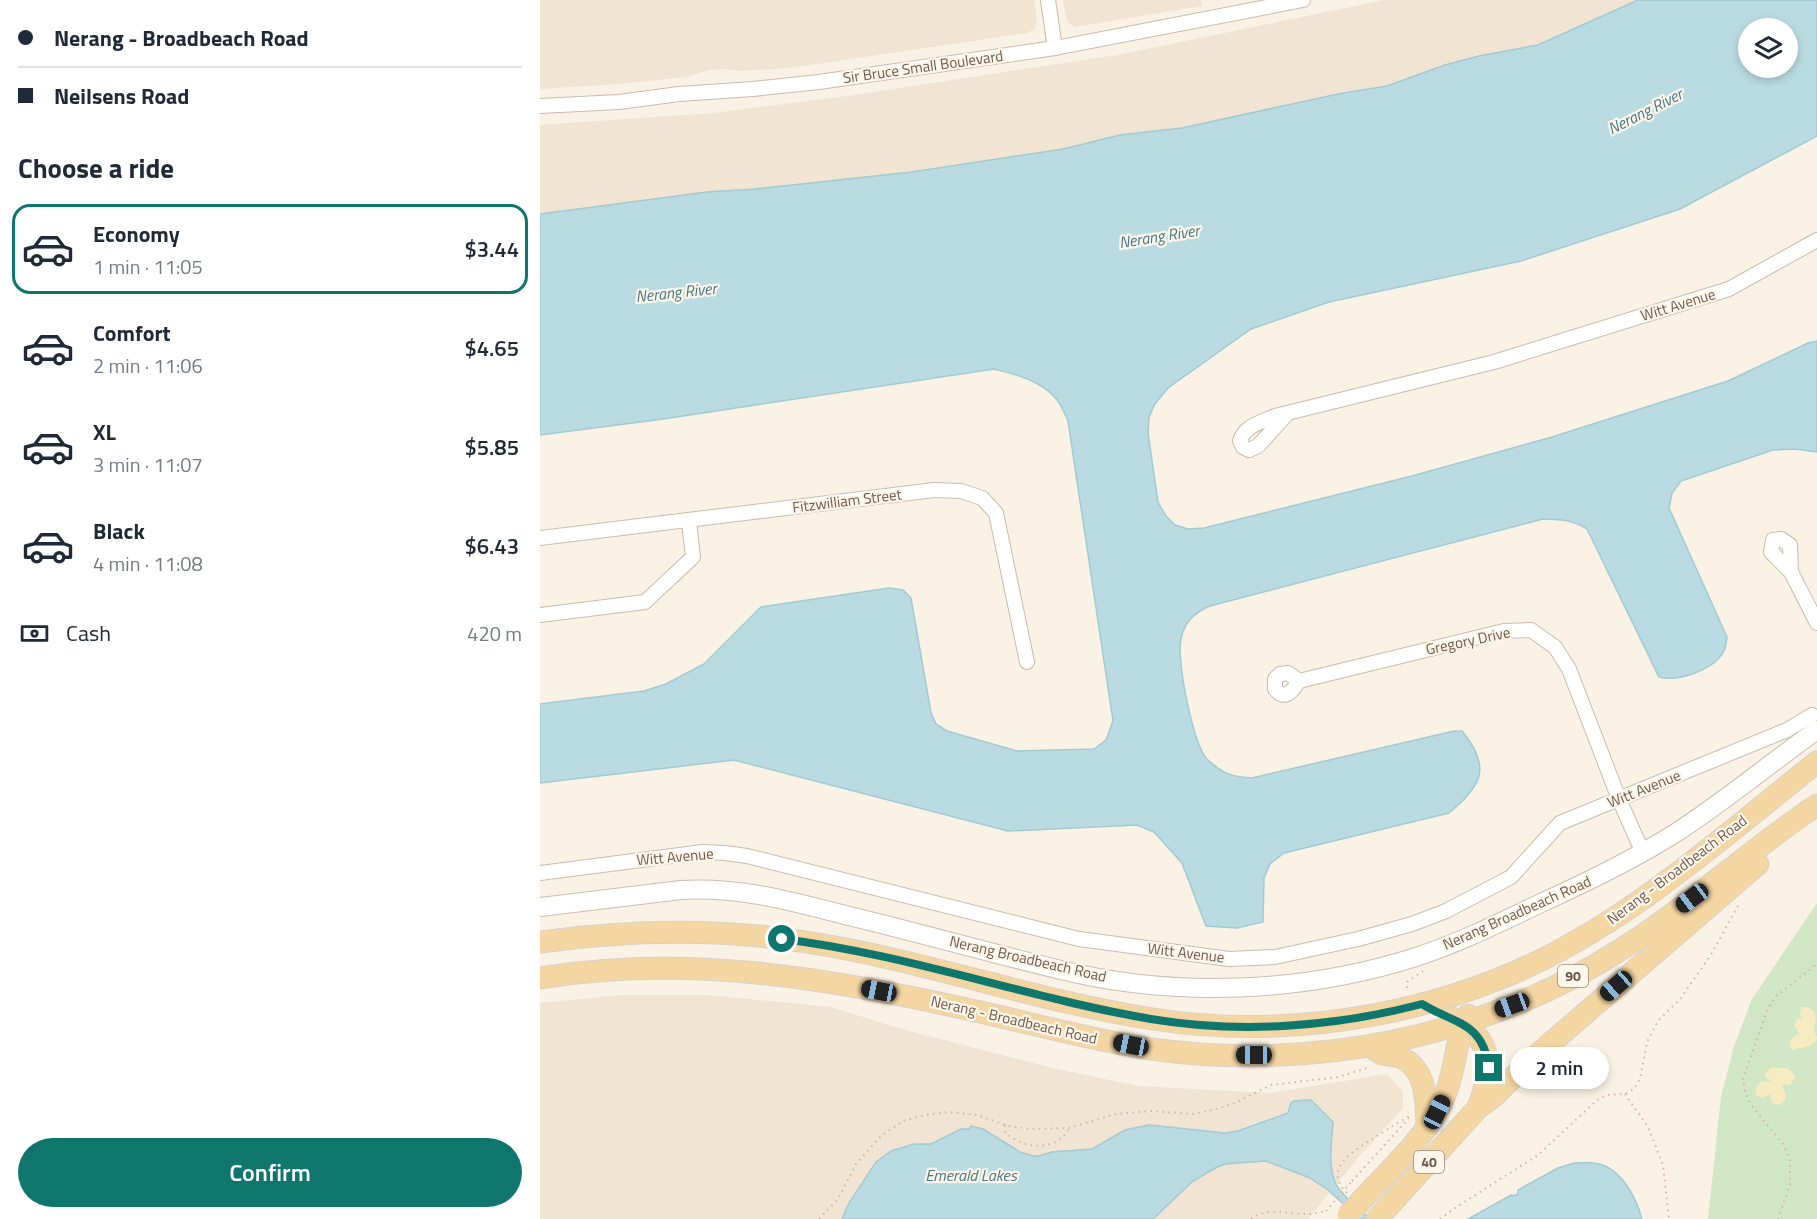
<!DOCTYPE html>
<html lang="en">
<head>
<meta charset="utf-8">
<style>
  :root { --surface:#fff; --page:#f2f2f3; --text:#1f2937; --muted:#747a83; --line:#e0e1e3; --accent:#0f766e }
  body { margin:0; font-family:"Titillium Web",sans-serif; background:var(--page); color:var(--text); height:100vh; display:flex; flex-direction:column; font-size:22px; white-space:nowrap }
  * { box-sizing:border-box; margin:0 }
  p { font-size:20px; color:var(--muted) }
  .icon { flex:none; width:33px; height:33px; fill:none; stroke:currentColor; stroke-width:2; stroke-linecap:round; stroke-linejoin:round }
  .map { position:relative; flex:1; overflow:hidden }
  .sheet { display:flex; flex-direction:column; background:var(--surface); width:540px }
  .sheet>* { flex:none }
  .guide { display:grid; align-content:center; height:132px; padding:0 18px; background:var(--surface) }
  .buttons { position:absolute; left:1198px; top:18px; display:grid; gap:12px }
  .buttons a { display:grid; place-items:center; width:60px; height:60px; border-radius:50%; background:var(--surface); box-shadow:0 3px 9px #0003; font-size:30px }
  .end { position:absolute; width:27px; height:27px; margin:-14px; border:8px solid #0f766e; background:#fff; box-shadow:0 0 0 3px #fff }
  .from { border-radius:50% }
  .bubble { position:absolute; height:42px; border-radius:21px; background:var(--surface); box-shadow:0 3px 9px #0003; font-size:20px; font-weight:600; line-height:42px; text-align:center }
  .car { position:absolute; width:18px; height:36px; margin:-18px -9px; border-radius:8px; box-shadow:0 0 4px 2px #0007; background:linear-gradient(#222 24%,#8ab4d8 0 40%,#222 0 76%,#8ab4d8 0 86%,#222 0) }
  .guide b { display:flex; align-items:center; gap:21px; height:57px; font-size:22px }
  .guide b+b { border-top:2px solid var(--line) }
  .guide i { width:15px; height:15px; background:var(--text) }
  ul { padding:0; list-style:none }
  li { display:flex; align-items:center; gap:18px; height:90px; margin:0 12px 9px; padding:0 6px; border:3px solid transparent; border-radius:18px }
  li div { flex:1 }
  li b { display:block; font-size:22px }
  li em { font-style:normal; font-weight:600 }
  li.active { border-color:var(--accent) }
  li>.icon { width:54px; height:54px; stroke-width:1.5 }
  h2 { padding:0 18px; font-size:27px; line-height:72px }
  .pay { display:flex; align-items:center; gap:15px; height:66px; padding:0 18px; font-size:22px }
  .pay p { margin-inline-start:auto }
  .primary-button { display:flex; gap:12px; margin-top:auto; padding:12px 18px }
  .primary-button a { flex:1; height:69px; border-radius:36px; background:var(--accent); color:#fff; font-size:24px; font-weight:600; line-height:69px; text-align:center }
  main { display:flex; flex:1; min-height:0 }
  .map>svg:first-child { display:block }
  .residential { fill:#f1e4d3 }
  .green { fill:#d1e6c4 }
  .sand { fill:#f7ecc1 }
  .water { fill:#badbe2; stroke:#a1cad3; stroke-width:1.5; fill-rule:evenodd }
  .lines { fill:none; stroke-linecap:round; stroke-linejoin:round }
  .street-casing { stroke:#cabaab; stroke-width:16 }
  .secondary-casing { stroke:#cfbcac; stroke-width:20 }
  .primary-casing { stroke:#d7d1cd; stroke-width:23 }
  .path { stroke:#d2b5a1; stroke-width:2; stroke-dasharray:1.5 4.5; stroke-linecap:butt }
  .street { stroke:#fff; stroke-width:14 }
  .secondary { stroke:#fff; stroke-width:18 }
  .primary { stroke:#f4d6a2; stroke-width:21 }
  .primary-bridge-casing { stroke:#d7d1cd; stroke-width:23; stroke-linecap:butt }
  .path-bridge { stroke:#d2b5a1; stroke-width:2; stroke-dasharray:1.5 4.5; stroke-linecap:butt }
  .primary-bridge { stroke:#f4d6a2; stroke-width:21 }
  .route { stroke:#0f766e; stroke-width:8 }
  .labels { text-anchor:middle; stroke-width:4.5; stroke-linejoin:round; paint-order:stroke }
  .shield { fill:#fdf6ea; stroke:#9a887b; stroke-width:1.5 }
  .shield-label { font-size:14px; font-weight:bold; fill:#70594c }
  .street-label { font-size:15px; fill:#70594c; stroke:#fdf6ea }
  .water-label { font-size:16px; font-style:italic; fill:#477782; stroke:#fdf6ea }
</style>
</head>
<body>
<main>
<section class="sheet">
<div class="guide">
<b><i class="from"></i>Nerang - Broadbeach Road</b>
<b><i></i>Neilsens Road</b>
</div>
<h2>Choose a ride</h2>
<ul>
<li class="active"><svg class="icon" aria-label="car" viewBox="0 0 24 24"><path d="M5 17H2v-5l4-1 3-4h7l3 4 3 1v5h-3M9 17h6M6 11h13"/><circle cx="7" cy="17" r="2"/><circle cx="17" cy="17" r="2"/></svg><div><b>Economy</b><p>1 min · 11:05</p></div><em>$3.44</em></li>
<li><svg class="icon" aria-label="car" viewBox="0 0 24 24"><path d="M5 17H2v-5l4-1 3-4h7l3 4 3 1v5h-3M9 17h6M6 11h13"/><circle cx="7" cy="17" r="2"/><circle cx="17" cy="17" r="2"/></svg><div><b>Comfort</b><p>2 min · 11:06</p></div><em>$4.65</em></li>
<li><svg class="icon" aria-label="car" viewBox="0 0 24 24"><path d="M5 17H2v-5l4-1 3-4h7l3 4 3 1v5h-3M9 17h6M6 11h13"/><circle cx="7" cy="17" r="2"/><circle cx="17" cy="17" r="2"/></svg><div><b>XL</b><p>3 min · 11:07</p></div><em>$5.85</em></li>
<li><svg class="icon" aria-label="car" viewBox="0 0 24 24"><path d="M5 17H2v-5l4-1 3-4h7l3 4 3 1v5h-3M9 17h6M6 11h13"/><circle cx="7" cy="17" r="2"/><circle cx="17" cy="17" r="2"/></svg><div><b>Black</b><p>4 min · 11:08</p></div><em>$6.43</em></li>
</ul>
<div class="pay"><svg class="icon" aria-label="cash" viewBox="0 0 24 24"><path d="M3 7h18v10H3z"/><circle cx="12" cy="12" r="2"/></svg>Cash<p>420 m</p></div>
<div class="primary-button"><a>Confirm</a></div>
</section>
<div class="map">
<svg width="1277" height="1219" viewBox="0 0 1277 1219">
  <rect width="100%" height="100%" fill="#faf2e4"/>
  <g class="residential">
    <path d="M0 0H494L497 19 495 29 487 33 250 68 201 71 185 69 169 70 146 77 78 84 0 89Z"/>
    <path d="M523 0H661L662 6 535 27 527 21Z"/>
    <path d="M845 0H1098L998 45 939 56 905 65 847 86 798 94 642 128 581 135 523 149 372 172 216 189 167 192 0 214V125L173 113 307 96 577 55Z"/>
    <path d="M81 995H167L291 1007 365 1030 517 1069 598 1086 731 1093 847 1074 863 1091V1108L818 1158 768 1219H0V1003Z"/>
  </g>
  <path class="green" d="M1277 903V1219H1168L1181 1097 1194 1046 1212 999Z"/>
  <g class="sand">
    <path d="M1262 1007H1268L1274 1012 1276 1021 1273 1029 1277 1037 1276 1041 1270 1046 1252 1050 1250 1047C1249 1039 1253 1037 1259 1034L1254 1025 1257 1019 1262 1018 1259 1014Z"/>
    <path d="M1231 1068H1247L1255 1075V1078L1250 1085 1241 1084 1246 1094 1244 1102 1239 1105 1232 1103 1230 1094 1223 1098 1216 1095V1088L1221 1081 1233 1083 1225 1076 1227 1071Z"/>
  </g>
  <g class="water">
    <path d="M1098 0H1277V136L1140 209 981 261 789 302 711 329 628 388 615 404 609 417 608 433 618 502 626 516 635 525 648 529 664 528 872 476 1012 437 1188 381 1268 343 1277 341V452L1255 449 1233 450 1141 481 1132 493 1129 508 1187 637C1186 642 1186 647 1184 651 1174 670 1138 682 1119 677L1047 529C1032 520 1020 519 1003 519L670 606C655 612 644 622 641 639 636 659 653 744 667 759 681 773 692 777 712 778L914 731H922C952 767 942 786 909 813L744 853 730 864 724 878 723 922 697 928 666 926 642 863 614 832 597 825 468 831 194 760 0 783V704L104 691 126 684 164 664 221 607 349 588 363 590 371 598 391 713 396 724 407 731 477 751 554 749 566 740 573 721 528 421C525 414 522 406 517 400 503 381 475 374 454 369L123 419 0 435V214L167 192 216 189 372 172 523 149 580 135 642 128 798 94 847 86 905 65 939 56 998 45ZM1248 28V68H1209V28Z"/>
    <path d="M767 1100H771L793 1122C792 1142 786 1172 799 1189 807 1200 821 1210 830 1219H820L788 1190 770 1178 726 1161 685 1164 677 1167 653 1181 613 1219H302L309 1203 336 1162 351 1151 374 1144H391L421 1129H429L431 1126 443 1129 480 1152 493 1156H499L512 1152 552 1149 585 1130 609 1125 685 1133 698 1131 748 1113 751 1103 754 1101Z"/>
    <path d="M1034 1163C1040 1163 1047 1162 1053 1163 1080 1165 1096 1197 1102 1219H928L971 1195 973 1196 978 1194V1190L1018 1168Z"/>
  </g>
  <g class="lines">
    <defs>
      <g id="street">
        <path d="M508 0 515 48"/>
        <path d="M0 106 79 102 139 94 213 89 279 82 515 48 763 0"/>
        <path d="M747 414 718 446 709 450 703 447 700 441C704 426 722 422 735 416L954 362 1189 289 1277 240"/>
        <path d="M0 538 394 490 421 491 442 498 456 513 487 662"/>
        <path d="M1251 572 1250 545 1241 539 1233 540 1231 552 1251 572 1277 623"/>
        <path d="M0 615 105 602 153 557 149 521"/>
        <path d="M748 673 759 681C752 692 745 701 735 689V679L740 674Z"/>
        <path d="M759 681 964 631 991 630 1015 647 1029 669 1079 799 1103 853"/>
        <path d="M0 873 163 852 185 853 207 856 539 939 689 959 735 957 818 939 872 924 906 911 971 877 1020 823 1247 730 1272 715"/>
      </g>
      <path id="secondary" d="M0 907 141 890C202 887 251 901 309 916 380 933 450 953 521 970 636 998 763 993 876 957 919 943 959 923 999 904 1045 883 1091 861 1134 834 1184 802 1229 764 1277 730"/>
      <g id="primary">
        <path d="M0 942C88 930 178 928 266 942 383 960 496 1001 613 1019 727 1037 849 1022 956 980 1077 933 1176 842 1277 762"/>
        <path d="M0 978C147 954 288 978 431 1010 491 1023 550 1040 611 1049 733 1066 857 1051 971 1006 1009 991 1046 972 1080 950 1149 907 1209 850 1277 805"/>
        <path d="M912 1018C955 1037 952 1071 938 1108"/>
        <path d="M831 1046C834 1049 839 1053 843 1054 849 1056 856 1055 862 1058 888 1071 886 1103 887 1128"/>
        <path d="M822 1200C851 1168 888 1136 905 1095 916 1070 915 1039 928 1015"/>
        <path d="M837 1219 938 1108 954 1096 990 1061 1218 864"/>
      </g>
    </defs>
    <use href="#street" class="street-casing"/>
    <use href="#secondary" class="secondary-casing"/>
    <use href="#primary" class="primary-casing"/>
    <g class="path">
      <path d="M867 988V982L883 971"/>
      <path d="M1085 1094 1108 1127 1123 1165 1129 1219"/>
      <path d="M465 1125V1132C482 1149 517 1153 529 1128"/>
      <path d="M812 1181 869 1118"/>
      <path d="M807 1193C781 1168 815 1150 834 1138 846 1130 857 1123 870 1116"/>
      <path d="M279 1219 298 1199 316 1164 341 1136 363 1121 385 1115 408 1112 437 1115 465 1125 489 1129 529 1128 576 1114 611 1111 652 1114 672 1110 695 1103 731 1085 798 1077 830 1067"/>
      <path d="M711 1219C725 1207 750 1214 767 1214 774 1214 780 1212 786 1211"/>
      <path d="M900 1219 915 1208 998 1155 1056 1101 1066 1095 1085 1094 1094 1089 1100 1079 1107 1042 1118 1021 1141 998 1172 953 1200 902"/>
      <path d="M1238 1219 1250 1184V1160L1244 1145 1211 1105 1205 1092 1203 1079 1228 1008 1236 996 1277 964"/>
    </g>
    <use href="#street" class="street"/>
    <use href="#secondary" class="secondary"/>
    <use href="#primary" class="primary"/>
    <defs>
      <path id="primary-bridge" d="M808 1215 822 1200"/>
    </defs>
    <use href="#primary-bridge" class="primary-bridge-casing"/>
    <path class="path-bridge" d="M786 1211 812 1181"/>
    <use href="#primary-bridge" class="primary-bridge"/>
  </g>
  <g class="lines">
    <path class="route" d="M242 939C367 954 487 998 611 1019 700 1034 794 1027 882 1004 914 1024 943 1021 949 1068"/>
  </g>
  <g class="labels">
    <g class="shield">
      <rect x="1018" y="965" width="30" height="22" rx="4.5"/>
      <rect x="874" y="1151" width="30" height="22" rx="4.5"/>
    </g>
    <g class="shield-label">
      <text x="1033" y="981">90</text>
      <text x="889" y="1167">40</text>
    </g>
    <g class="street-label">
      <text transform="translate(383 67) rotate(-8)" y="5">Sir Bruce Small Boulevard</text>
      <text transform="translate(1138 305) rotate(-17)" y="5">Witt Avenue</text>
      <text transform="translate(307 501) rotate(-7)" y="5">Fitzwilliam Street</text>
      <text transform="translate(928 641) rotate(-12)" y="5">Gregory Drive</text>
      <text transform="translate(1104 789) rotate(-22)" y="5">Witt Avenue</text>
      <text transform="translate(135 857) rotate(-5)" y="5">Witt Avenue</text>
      <text transform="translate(1137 870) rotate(-37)" y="5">Nerang - Broadbeach Road</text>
      <text transform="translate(977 913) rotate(-24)" y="5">Nerang Broadbeach Road</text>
      <text transform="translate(646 953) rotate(7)" y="5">Witt Avenue</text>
      <text transform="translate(488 959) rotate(13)" y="5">Nerang Broadbeach Road</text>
      <text transform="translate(474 1020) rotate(13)" y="5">Nerang - Broadbeach Road</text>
    </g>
    <g class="water-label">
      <text transform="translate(1105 111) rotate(-27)" y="6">Nerang River</text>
      <text transform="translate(619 236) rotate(-9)" y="6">Nerang River</text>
      <text transform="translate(136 292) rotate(-6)" y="6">Nerang River</text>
      <text x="431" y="1181">Emerald Lakes</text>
    </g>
  </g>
</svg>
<div class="buttons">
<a><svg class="icon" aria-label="layers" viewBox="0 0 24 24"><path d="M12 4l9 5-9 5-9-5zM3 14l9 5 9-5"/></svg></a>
</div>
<i class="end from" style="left:242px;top:939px"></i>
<i class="end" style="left:949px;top:1068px"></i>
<div class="bubble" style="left:970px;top:1047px;width:99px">2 min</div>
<i class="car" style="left:1152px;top:898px;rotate:233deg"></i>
<i class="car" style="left:1076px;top:986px;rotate:229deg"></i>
<i class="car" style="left:339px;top:991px;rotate:281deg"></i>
<i class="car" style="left:972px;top:1005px;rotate:250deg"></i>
<i class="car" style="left:591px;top:1045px;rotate:281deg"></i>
<i class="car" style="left:714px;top:1055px;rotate:270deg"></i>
<i class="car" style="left:897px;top:1112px;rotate:26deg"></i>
</div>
</main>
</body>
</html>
